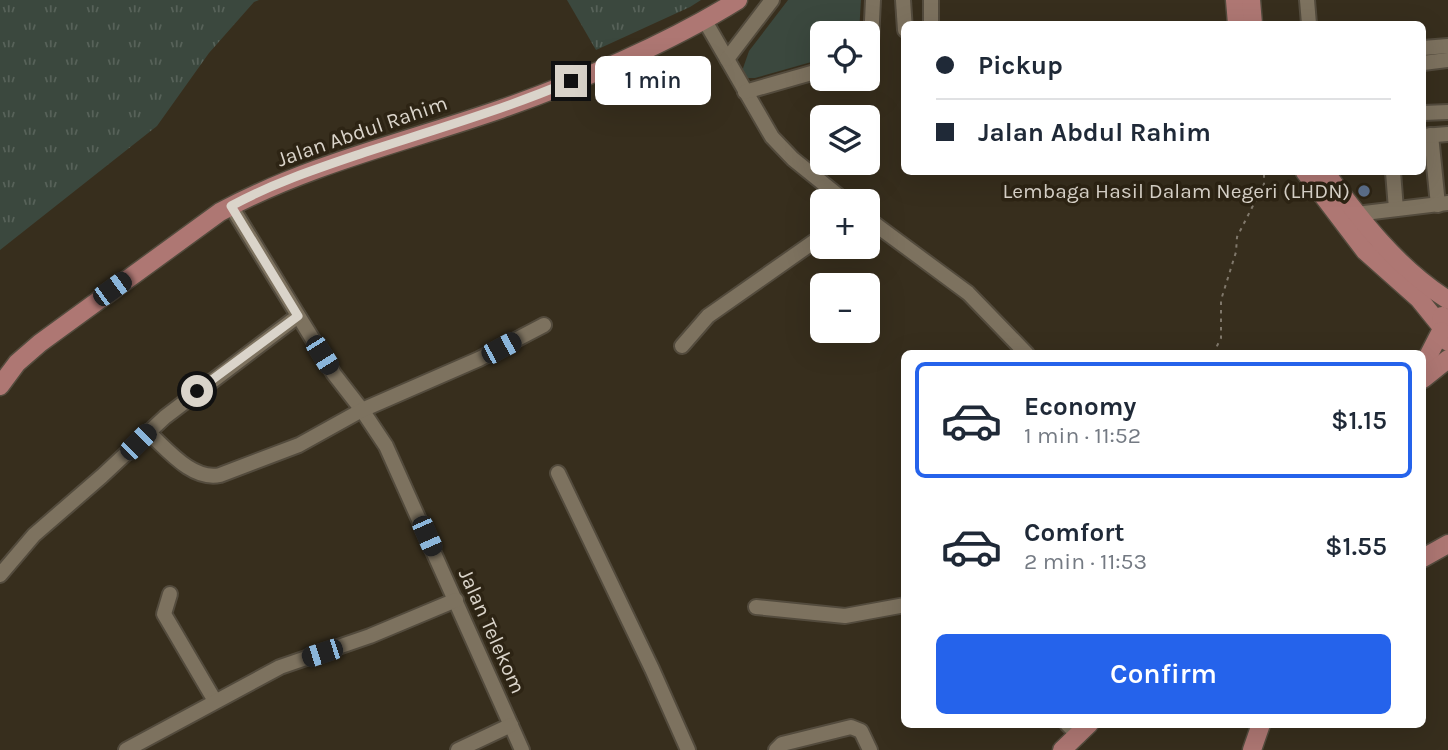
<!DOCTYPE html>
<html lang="en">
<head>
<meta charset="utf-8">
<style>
  :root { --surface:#fff; --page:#f2f2f3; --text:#1f2937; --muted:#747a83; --line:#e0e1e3; --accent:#2563eb }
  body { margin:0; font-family:Karla,sans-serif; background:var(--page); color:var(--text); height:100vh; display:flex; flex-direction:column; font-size:26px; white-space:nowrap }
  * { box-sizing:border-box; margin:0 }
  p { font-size:23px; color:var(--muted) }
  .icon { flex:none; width:38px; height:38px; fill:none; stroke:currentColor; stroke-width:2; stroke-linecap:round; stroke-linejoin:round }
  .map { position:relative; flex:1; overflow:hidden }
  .details { position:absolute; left:901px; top:350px; width:525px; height:378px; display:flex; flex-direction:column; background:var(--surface); border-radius:10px; box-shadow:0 7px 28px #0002 }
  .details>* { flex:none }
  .top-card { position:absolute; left:901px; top:21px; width:525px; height:154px; border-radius:10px; box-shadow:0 7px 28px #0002; display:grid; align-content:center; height:154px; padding:0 35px; background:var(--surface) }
  .controls { position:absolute; left:810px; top:21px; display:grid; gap:14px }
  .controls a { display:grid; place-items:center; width:70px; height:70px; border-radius:10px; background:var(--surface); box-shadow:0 7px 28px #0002; font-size:35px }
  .end { position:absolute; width:32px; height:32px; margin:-16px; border:9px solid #dad4ca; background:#111; box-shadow:0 0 0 4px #111 }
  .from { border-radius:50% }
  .bubble { position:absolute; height:49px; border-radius:10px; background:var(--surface); box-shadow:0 7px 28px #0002; font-size:23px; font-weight:600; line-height:49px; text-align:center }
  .car { position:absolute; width:21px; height:42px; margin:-21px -10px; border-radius:9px; box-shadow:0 0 5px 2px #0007; background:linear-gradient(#222 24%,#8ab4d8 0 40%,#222 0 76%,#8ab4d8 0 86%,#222 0) }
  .top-card b { display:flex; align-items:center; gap:24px; height:66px; font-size:26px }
  .top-card b+b { border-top:2px solid var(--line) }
  .top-card i { width:18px; height:18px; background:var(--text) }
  ul { padding:12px 0 0; list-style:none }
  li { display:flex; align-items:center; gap:21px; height:116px; margin:0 14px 10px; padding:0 21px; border:4px solid transparent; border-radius:10px }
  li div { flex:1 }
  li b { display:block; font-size:26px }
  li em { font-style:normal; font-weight:600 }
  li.on { border-color:var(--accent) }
  li>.icon { width:63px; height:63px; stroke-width:1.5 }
  .button { display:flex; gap:14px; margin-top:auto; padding:14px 35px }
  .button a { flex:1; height:80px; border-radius:10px; background:var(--accent); color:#fff; font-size:28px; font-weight:600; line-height:80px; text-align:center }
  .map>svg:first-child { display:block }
  .grass { fill:url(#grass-tufts) }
  .pitch { fill:#3b483e }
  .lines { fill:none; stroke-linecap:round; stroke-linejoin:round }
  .minor-casing { stroke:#534b3d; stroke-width:18 }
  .major-casing { stroke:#534b3d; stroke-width:21 }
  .path { stroke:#80786b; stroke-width:2; stroke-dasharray:3.5 5; stroke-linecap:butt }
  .minor { stroke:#7d725f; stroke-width:14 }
  .major { stroke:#ae7773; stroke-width:18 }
  .route { stroke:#dad4ca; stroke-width:9 }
  .service-dot { fill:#5c6f8a; stroke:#2d2414; stroke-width:2.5 }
  .labels { text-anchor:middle; stroke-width:7; stroke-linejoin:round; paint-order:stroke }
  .street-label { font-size:21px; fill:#dad4ca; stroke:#2d2414 }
  .poi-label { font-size:21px; fill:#dad4ca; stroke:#2d2414; text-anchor:end }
</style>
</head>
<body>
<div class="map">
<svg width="1448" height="750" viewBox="0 0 1448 750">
  <defs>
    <pattern id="grass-tufts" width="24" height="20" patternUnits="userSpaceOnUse" patternTransform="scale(1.75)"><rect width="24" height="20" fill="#3b483e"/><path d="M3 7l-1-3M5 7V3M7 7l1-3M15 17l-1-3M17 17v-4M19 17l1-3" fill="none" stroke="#576259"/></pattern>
  </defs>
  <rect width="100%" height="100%" fill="#372e1d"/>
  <g class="grass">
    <path d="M0 0H259L254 2 209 53 157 126 0 250Z"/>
    <path d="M567 0H701L690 7 596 50Z"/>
  </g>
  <path class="pitch" d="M788 0H861L859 33H822V59L755 78H746L742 71 749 51Z"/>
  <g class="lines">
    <defs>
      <g id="minor">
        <path d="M903 0 905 30"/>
        <path d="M1307 0 1309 24"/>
        <path d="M705 21 772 137 793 159 845 201"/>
        <path d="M931 24V0"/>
        <path d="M868 48 871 41 873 0"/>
        <path d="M1423 48 1448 46"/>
        <path d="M727 59 772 0"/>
        <path d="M1423 63 1448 60"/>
        <path d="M745 92 822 70"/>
        <path d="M1423 113 1448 112"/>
        <path d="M1431 135 1438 205"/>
        <path d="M1423 136 1448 134"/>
        <path d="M1393 172 1396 209"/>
        <path d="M231 206 334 374 362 410 386 446 522 750"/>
        <path d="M1349 217 1356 214 1448 203"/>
        <path d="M868 219 968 293 1027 354"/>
        <path d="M682 346 708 316 822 236"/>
        <path d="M148 432C167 449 192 481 220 475L299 445 362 410 479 359 544 325"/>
        <path d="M558 473 652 669 688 750"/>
        <path d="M0 575 34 535 102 476 165 417 298 316"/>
        <path d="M170 594 164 614 215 701"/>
        <path d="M756 607 845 616 905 605"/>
        <path d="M1067 724 1079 736"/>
        <path d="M126 750 280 667 370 636 456 600"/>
        <path d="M458 750 511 725"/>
        <path d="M776 750 782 744 851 727 861 731 870 750"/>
      </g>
      <g id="major">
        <path d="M1235 0 1237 24"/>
        <path d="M1251 0 1253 24"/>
        <path d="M1305 172 1365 251 1419 299 1440 325"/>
        <path d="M1325 172C1360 219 1397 268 1448 300"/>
        <path d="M1442 316 1441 331 1448 342"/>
        <path d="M1423 366 1441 331"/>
        <path d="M1423 379 1448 359"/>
        <path d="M0 386 17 363 40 343 220 212C309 164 406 142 501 109 578 82 669 43 738 0"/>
        <path d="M1423 558 1448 544"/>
        <path d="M1062 750 1089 724"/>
        <path d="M1252 750 1261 724"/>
      </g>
    </defs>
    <use href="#minor" class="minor-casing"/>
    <use href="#major" class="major-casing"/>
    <path class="path" d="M1213 354 1221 338V300L1236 252 1237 237 1264 184V172"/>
    <use href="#minor" class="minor"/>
    <use href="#major" class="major"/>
  </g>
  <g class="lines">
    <path class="route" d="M197 391 298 316 231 206C275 182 322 167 369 151 437 129 505 109 571 81"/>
  </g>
  <circle class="service-dot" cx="1364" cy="191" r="7"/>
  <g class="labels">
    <g class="street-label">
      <text transform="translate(362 131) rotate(-19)" y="7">Jalan Abdul Rahim</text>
      <text transform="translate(492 631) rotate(66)" y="7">Jalan Telekom</text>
    </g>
    <g class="poi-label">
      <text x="1350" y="198">Lembaga Hasil Dalam Negeri (LHDN)</text>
    </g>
  </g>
</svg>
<div class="controls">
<a><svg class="icon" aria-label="locate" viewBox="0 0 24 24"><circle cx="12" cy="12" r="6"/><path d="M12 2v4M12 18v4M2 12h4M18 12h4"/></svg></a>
<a><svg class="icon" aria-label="layers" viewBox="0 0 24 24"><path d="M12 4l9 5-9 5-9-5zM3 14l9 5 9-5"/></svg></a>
<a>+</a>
<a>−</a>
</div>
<i class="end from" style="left:197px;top:391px"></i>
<i class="end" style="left:571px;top:81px"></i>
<div class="bubble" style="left:595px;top:56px;width:116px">1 min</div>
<i class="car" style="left:112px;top:289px;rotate:54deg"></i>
<i class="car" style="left:501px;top:348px;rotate:62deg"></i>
<i class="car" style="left:322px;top:355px;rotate:148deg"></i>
<i class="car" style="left:138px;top:442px;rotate:45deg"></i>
<i class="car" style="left:427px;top:536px;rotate:156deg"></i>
<i class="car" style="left:322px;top:653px;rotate:252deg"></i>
<div class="top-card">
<b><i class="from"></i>Pickup</b>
<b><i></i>Jalan Abdul Rahim</b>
</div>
<section class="details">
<ul>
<li class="on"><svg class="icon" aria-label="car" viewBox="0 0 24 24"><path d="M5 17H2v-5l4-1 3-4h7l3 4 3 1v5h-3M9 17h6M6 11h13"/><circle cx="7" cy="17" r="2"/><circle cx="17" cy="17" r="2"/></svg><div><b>Economy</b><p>1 min · 11:52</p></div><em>$1.15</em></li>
<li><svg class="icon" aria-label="car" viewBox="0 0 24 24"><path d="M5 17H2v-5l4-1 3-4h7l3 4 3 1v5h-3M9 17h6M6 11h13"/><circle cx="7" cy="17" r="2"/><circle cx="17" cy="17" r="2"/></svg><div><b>Comfort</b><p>2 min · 11:53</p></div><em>$1.55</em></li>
</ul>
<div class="button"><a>Confirm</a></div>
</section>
</div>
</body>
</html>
